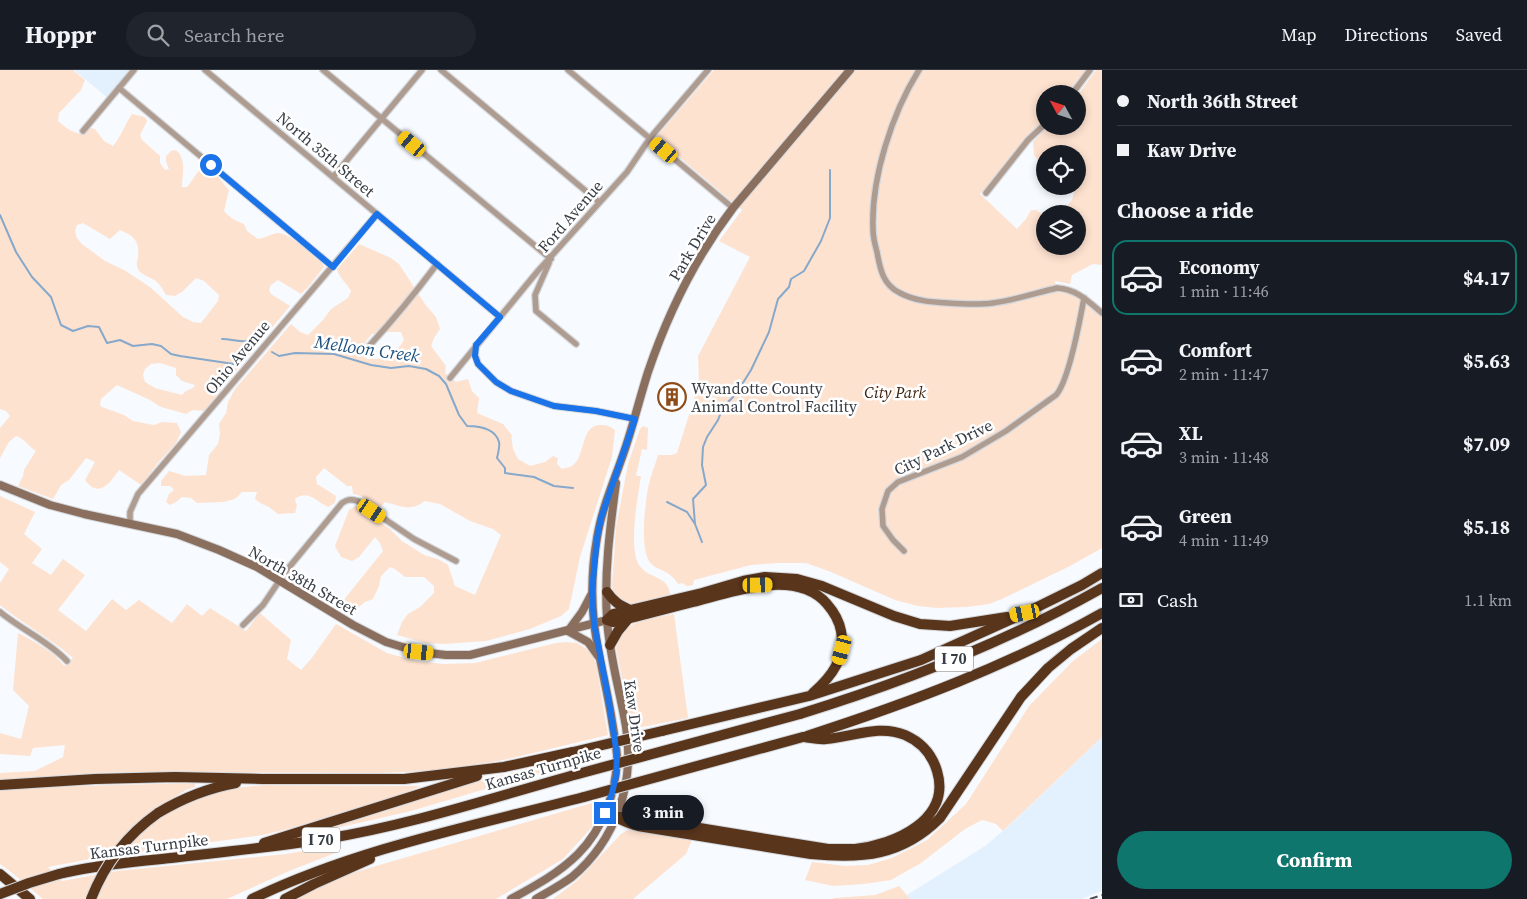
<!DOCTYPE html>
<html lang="en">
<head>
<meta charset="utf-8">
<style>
  :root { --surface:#171b24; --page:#20242c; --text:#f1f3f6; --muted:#9ea1a6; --line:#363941; --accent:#0f766e }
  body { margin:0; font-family:"Source Serif 4",serif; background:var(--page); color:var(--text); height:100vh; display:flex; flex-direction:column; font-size:19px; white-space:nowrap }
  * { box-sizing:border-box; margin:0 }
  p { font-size:16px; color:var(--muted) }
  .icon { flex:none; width:28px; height:28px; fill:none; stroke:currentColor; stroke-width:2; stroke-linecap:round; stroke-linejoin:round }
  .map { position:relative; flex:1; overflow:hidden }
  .sheet { display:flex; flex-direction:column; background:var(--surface); width:425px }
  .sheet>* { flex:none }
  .hud { display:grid; align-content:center; height:110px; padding:0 15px; background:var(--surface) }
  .needle { width:32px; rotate:310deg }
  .fabs { position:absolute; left:1036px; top:15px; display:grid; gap:10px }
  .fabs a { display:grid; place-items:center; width:50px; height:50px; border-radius:50%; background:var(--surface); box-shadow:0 2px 8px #0003; font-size:25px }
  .end { position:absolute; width:22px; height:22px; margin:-11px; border:6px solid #1a73e8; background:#fff; box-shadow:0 0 0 2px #fff }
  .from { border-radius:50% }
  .bubble { position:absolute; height:35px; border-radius:18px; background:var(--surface); box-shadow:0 2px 8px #0003; font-size:16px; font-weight:700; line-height:35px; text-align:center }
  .car { position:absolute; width:15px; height:30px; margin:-15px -8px; border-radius:6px; box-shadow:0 0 4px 1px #0007; background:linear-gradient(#f5c518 24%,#345 0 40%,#f5c518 0 76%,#345 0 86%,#f5c518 0) }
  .hud b { display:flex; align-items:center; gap:18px; height:48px; font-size:19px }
  .hud b+b { border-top:1px solid var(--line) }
  .hud i { width:12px; height:12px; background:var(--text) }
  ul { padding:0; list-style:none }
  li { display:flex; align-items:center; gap:15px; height:75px; margin:0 10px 8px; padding:0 5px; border:2px solid transparent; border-radius:15px }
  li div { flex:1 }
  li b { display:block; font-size:19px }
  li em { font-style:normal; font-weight:700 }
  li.active { border-color:var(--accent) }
  li>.icon { width:45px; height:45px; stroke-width:1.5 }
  h2 { padding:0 15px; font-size:22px; line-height:60px }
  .pay { display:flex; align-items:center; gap:12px; height:55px; padding:0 15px; font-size:19px }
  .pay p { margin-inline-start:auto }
  .button { display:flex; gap:10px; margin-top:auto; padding:10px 15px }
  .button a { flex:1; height:58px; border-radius:30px; background:var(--accent); color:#fff; font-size:20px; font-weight:700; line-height:58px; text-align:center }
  header { display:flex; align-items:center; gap:30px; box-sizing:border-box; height:70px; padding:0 25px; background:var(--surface); border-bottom:1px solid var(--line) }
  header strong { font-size:24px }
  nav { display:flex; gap:28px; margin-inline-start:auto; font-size:18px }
  .search { width:350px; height:45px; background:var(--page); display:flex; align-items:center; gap:12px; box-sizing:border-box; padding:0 18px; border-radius:28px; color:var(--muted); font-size:19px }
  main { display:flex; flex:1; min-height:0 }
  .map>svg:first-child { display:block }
  .built { fill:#e3f1fe }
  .green { fill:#fee2d0; fill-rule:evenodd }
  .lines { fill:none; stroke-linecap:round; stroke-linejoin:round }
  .stream { stroke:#85a8cb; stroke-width:2 }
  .street-casing { stroke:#d4d8dd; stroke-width:8 }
  .secondary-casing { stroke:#d4d8dd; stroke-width:10 }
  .highway-casing { stroke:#d4d8dd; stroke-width:12 }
  .street { stroke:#af9c90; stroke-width:5.5 }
  .secondary { stroke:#8b6f5e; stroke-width:8 }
  .highway { stroke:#59351c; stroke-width:10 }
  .rail { stroke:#4b5157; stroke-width:2; stroke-dasharray:8 4; stroke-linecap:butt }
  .highway-bridge-casing { stroke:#d4d8dd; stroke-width:12; stroke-linecap:butt }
  .highway-bridge { stroke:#59351c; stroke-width:10 }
  .route { stroke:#1a73e8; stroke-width:6 }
  .labels { text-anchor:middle; stroke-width:5; stroke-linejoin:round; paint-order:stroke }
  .shield { fill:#fff; stroke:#73777c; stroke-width:1 }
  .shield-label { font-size:15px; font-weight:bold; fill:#373d44 }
  .street-label { font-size:16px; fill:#373d44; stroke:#fff }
  .poi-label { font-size:16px; fill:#373d44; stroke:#fff; text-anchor:start }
  .park-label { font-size:16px; font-style:italic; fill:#3e210b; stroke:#fff }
  .water-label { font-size:18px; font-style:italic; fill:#1c517f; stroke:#fff }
</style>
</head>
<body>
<header>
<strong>Hoppr</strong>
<div class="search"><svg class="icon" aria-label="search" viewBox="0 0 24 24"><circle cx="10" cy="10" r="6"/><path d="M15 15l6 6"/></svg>Search here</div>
<nav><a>Map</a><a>Directions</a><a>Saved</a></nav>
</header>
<main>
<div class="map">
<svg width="1102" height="829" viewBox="0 0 1102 829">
  <rect width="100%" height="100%" fill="#f7fafe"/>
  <g class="built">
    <path d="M74 0H131L108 28Z"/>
    <path d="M1102 667V821L1081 829H910L907 825 985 776 1010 755Z"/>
  </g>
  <g class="green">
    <path d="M0 0H73L85 10 81 20 59 43 58 51C66 58 72 63 83 64L90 58 95 59 104 71 113 76C121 67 125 54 132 44L145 47 147 51 140 65 142 70 160 86V93L165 100 169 99 166 92V86L171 81 176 80C187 90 182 104 182 117H187C193 110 196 103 203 96 206 97 209 98 212 99 215 102 225 116 229 120L224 141C230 147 235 151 244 154L247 161 258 169C265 168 271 164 277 163 289 162 311 184 321 192L324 197 309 216 301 224 278 210 271 215 269 220 271 224 290 236 224 315 205 341 193 340 186 344 161 337 150 330 117 315 101 329 100 335 102 337 124 345 133 351 154 355 162 352 177 353 181 362 176 373 158 393 141 415 119 400C110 413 99 429 85 410L95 392 86 388 69 410 61 415 53 429 18 416 23 406 24 400 36 381C29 377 24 368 16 366L9 372 0 388V358L10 346 6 341 0 339ZM83 153 110 169 120 160C134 166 140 171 138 187 137 190 136 195 138 199 141 206 152 207 157 212 161 216 163 220 166 225L175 226 182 222 196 208 204 211 219 225 218 231 201 253 193 252 183 247 150 217 124 200 105 191 82 174 77 168 75 161 77 155ZM160 293 176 298V305L182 311 195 315 193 318 186 321 182 325 155 318 145 312 143 305 145 299 151 294Z"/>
    <path d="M714 0H1086L1066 24H1045V48L980 124 1017 159 1026 149 1031 140H1036L1045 146V176H1078V144H1060L1072 130 1076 116H1078V84H1045V98L1034 85 1033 72 1048 56H1078V25L1096 0H1102V195L1093 194 1072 205 1070 214 1055 211 1057 222C1076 221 1089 236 1102 247V478L1070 496 1002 529 989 534 967 537 937 538 918 536 895 530 831 502 806 493H777L751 495 694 510 693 515 687 516 682 513 678 514C670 499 657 502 649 491 640 477 645 435 648 418 650 407 655 396 658 385H672L677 383 699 313 698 286 750 187 719 171 742 140 658 69 657 66Z"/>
    <path d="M359 174 391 188 399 194 425 234 436 247 440 259 434 268 431 276 446 296 445 303 456 312 468 309 472 321 479 328 477 343 503 354 511 364 513 379 518 389 530 396 545 392 553 386 558 388 557 394 562 399C566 398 571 397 573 395 586 385 580 356 600 355 607 355 610 356 615 360L612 387 580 487 569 539 561 546 530 559 486 571 444 574 426 573 397 565 402 552 408 544 420 537 434 523V516L424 507H405L395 499 390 497 381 506 379 516 373 529 365 532 350 544 338 537 383 481 380 473 375 467 359 487 352 491 341 487 335 476 349 440 356 436 390 459 402 471 424 485 438 489 448 495 455 516 475 525 501 465 493 459 470 451 440 434 425 431C410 442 401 436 385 432L379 439 361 426 353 424 352 416H347L324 398 316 407 317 414 336 426 335 433 328 437C316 431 307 419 295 429L297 436 295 443 278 444 269 437 260 433 255 429 257 422H242L235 429 223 432 197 433 191 428 182 427 176 432 170 435 166 432 169 424 174 420 170 416H161V411L169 401 186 406 206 405 209 385 218 374 220 364 219 354 226 343 228 332 235 319 291 254 300 262 308 265 323 250 331 239 348 228 351 221C347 213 339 208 337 199ZM390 262H401L404 270C393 287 387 289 367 289L363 282 366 271 372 264Z"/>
    <path d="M643 356 648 358 647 380 642 379 636 406H641C638 427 628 477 639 495 649 510 670 505 670 526L629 536C620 531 613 526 612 516L616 457 628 394 640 359Z"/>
    <path d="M0 426 35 442 24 464 42 479 32 493 51 505 63 489 85 505 58 540 86 561 112 529 126 540 139 530 172 553 187 534 202 546 210 538 246 561 260 543 291 570 287 589 301 600 311 589 336 554 387 583 415 591 444 594 475 593 556 573 566 572 577 573 585 578 592 585 596 594 608 665 508 689 466 697 427 701 379 703 116 702 0 710V703L35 701 63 687 65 675 33 678 30 686 0 684V663L21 669 29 636 13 620 18 563C35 572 52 580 64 596L73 588C50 568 23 554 0 535V513L9 499 0 492Z"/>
    <path d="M674 544 688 648 632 659 616 578C626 547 647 550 674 544Z"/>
    <path d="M1102 569V667L1003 761 996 754 982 750 965 759 921 793 891 810 864 814 833 816 805 810 812 792 845 796 868 795 892 788 927 770 966 734 1029 636 1073 591Z"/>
    <path d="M565 689 567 695 411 741 328 760 327 758 386 741 456 717Z"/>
    <path d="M195 713V717L186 720 155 739 168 741 214 723 235 718 264 715 421 716 392 728 312 753 263 765 101 787 48 797 62 811 117 801 286 784 338 775V782L289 801 227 829H43L11 802 0 794V718Z"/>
    <path d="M602 730 601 738 592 757 563 789 496 829H296L335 808Z"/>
    <path d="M630 759 692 770 686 784 633 829H553L578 810 621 764Z"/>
    <path d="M899 816 910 829H833V828L875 825Z"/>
  </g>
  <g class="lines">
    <g class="stream">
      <path d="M0 145 16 182 32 207 51 227 61 255 73 261 88 256 99 257 107 273 120 270 133 276 152 274 161 276 171 284 180 286 234 294 243 290 248 271 252 266 256 267 257 271"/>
      <path d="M222 269C230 269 242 272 247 271"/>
      <path d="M272 282 279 286 295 283 334 284 371 295 391 298 409 296 426 299 439 306 446 314 459 345 467 356C479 356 495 358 499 372 500 376 498 384 497 388L505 398V403L534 407 554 416 573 418"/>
      <path d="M667 432 687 442 695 454 702 472"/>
      <path d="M695 454 693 429 706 415 702 395 703 377 707 367 718 350 723 337 736 324 751 300 769 262 778 229 789 217 791 209 804 201 821 171 830 148V100"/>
    </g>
    <defs>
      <g id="street">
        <path d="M205 0 500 247"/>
        <path d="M323 0 551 189"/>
        <path d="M441 0 599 132"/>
        <path d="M568 0 733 138"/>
        <path d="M919 0C892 43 871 108 873 159 873 167 875 175 877 182 880 199 883 215 900 223 915 231 931 232 948 233 963 234 978 235 993 233 1015 230 1036 223 1057 218 1076 219 1088 231 1102 243"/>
        <path d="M119 18 333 197"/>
        <path d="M1072 24 1090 0"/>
        <path d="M83 61 134 0"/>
        <path d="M333 107 422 0"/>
        <path d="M986 123 1028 70 1045 54"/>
        <path d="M549 193 535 225 536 241 576 274"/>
        <path d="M370 275C394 249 416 222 437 194"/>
        <path d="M476 275 475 285 478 294 496 312 511 321 554 336 596 341 635 349"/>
        <path d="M450 308 537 202 627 102 650 68 708 0"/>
        <path d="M130 453V442L138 424 377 144"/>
        <path d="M904 481 893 470 883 456 882 439 888 421 898 412 962 387 1006 361 1056 325C1069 311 1080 250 1084 228"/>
        <path d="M0 542C22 560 48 571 67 591"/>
        <path d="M243 555 263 535 286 501 342 433C348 429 351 429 358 431L414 469 456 491"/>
      </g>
      <g id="secondary">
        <path d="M0 415 50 435 84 444 177 464 219 480 257 497 353 555 386 572 419 582 446 585H470L607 550"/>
        <path d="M568 561 582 542 591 525"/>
        <path d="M568 561 588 572 598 586"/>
        <path d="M511 829C535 816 559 803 578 784 603 759 617 721 617 686 616 674 614 663 612 651 607 618 598 586 594 553 591 525 592 496 597 468 602 436 616 407 626 376 634 352 640 327 648 302 668 243 695 188 733 138L850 0"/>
        <path d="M536 829C548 822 561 815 572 807 616 770 635 714 626 657 620 621 609 585 607 549 604 503 610 458 616 413"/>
      </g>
      <g id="highway">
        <path d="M607 522C613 531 619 535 630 540"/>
        <path d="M607 550 613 544 702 523 743 511 765 507 797 509 822 516 894 546 920 554 950 556 1007 547"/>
        <path d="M607 550 613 552 619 551C644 545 669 538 693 532 732 522 796 498 827 534 834 542 839 550 841 561 846 588 832 606 813 623"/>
        <path d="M610 575 618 561 628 549"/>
        <path d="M800 644C904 612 1006 572 1102 518"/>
        <path d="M662 661 809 626 921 590 1025 543 1082 515 1102 503"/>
        <path d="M807 666C909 633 1008 596 1102 543"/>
        <path d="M0 715 95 709 175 707 262 709H404L504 697 573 682"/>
        <path d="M158 743C183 728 208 718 236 713"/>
        <path d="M605 743C617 747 626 753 638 756L811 784C862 789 902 786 940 748L1021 627 1048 598 1071 579 1102 558"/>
        <path d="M617 747H632L828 779C837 779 846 779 855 779 894 775 952 750 937 701 932 684 921 672 905 665 879 654 853 667 826 669 819 670 811 668 803 667"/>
        <path d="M264 773 477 706"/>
        <path d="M0 804 30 829"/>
        <path d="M59 804C96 795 134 792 171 788 223 782 274 777 325 769 411 755 494 727 578 704"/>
        <path d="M252 829C356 779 472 756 584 727"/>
        <path d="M285 829 314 814 370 789"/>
      </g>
    </defs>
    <use href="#street" class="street-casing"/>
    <use href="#secondary" class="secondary-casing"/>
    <use href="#highway" class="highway-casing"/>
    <use href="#street" class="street"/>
    <use href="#secondary" class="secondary"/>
    <use href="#highway" class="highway"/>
    <path class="rail" d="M1090 829 1102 825"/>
    <defs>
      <g id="highway-bridge">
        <path d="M573 682 662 661"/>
        <path d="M578 704 800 644"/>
        <path d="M584 727 803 667"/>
        <path d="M0 824 29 813 59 804"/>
        <path d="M91 829C105 793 127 765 158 743"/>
      </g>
    </defs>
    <use href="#highway-bridge" class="highway-bridge-casing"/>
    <use href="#highway-bridge" class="highway-bridge"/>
  </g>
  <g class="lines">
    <path class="route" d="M211 95 333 197 377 144 500 247 476 275 475 286 478 294 496 312 511 321 554 336 596 341 635 349 601 448 597 468 592 521 594 553 609 632 617 685 616 706 612 723 605 743"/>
  </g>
  <defs>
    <symbol id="building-ring" viewBox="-11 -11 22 22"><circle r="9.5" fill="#fff" stroke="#8e4c19" stroke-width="1.5"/><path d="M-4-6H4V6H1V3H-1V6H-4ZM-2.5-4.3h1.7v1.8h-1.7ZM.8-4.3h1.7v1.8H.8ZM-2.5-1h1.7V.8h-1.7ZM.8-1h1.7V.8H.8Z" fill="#8e4c19"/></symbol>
  </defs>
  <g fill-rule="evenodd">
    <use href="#building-ring" x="656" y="311" width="32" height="32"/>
  </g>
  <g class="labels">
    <g class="shield">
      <rect x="935" y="576.5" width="38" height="25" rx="4"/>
      <rect x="302" y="757.5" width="38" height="25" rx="4"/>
    </g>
    <g class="shield-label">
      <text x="954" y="594">I 70</text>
      <text x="321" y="775">I 70</text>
    </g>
    <g class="street-label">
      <text transform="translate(326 84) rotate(40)" y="6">North 35th Street</text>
      <text transform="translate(570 146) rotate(-49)" y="6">Ford Avenue</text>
      <text transform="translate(692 177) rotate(-59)" y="6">Park Drive</text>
      <text transform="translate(237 287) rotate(-50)" y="6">Ohio Avenue</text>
      <text transform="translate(943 377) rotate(-26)" y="6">City Park Drive</text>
      <text transform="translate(303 510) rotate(30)" y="6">North 38th Street</text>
      <text transform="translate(635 646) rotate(82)" y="6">Kaw Drive</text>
      <text transform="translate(543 698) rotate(-16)" y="6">Kansas Turnpike</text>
      <text transform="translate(149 776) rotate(-7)" y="6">Kansas Turnpike</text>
    </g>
    <g class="poi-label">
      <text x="691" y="324">Wyandotte County<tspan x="691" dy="18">Animal Control Facility</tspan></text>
    </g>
    <g class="park-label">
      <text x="895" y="328">City Park</text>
    </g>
    <g class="water-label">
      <text transform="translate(367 279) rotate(8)" y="6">Melloon Creek</text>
    </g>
  </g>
</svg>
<div class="fabs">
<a><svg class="needle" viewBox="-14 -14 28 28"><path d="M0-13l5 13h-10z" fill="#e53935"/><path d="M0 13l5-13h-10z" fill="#9ea1a6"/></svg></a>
<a><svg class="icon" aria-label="locate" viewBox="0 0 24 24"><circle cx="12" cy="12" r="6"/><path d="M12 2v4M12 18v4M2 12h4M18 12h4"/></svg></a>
<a><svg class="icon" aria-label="layers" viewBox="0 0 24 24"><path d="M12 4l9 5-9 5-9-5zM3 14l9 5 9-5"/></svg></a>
</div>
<i class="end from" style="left:211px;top:95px"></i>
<i class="end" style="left:605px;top:743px"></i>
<div class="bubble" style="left:622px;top:725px;width:82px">3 min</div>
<i class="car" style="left:412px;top:74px;rotate:310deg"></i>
<i class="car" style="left:664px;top:80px;rotate:310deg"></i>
<i class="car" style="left:372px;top:441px;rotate:124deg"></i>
<i class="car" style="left:758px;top:515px;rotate:89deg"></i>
<i class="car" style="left:1025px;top:543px;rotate:259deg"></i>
<i class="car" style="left:842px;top:580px;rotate:195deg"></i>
<i class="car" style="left:419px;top:582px;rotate:96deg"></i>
</div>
<section class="sheet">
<div class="hud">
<b><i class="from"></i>North 36th Street</b>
<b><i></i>Kaw Drive</b>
</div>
<h2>Choose a ride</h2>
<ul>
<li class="active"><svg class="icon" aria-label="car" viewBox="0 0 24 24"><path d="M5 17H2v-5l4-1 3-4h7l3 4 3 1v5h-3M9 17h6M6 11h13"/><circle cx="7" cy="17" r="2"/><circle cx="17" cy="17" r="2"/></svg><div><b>Economy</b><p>1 min · 11:46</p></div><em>$4.17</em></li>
<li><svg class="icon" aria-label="car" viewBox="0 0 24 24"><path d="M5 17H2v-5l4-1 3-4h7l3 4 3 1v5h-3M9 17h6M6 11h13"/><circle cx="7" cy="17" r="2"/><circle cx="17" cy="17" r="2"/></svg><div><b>Comfort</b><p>2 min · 11:47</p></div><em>$5.63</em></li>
<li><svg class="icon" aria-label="car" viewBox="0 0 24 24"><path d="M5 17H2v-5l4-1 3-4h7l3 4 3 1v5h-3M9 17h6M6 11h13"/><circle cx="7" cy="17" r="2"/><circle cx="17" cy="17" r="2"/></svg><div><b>XL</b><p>3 min · 11:48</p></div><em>$7.09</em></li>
<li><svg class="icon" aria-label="car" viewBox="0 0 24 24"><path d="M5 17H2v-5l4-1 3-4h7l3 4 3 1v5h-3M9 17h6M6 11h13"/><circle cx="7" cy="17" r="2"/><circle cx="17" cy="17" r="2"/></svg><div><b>Green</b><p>4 min · 11:49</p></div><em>$5.18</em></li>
</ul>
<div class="pay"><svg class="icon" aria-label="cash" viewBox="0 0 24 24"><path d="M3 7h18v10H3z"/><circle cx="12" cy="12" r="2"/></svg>Cash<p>1.1 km</p></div>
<div class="button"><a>Confirm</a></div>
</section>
</main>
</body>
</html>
